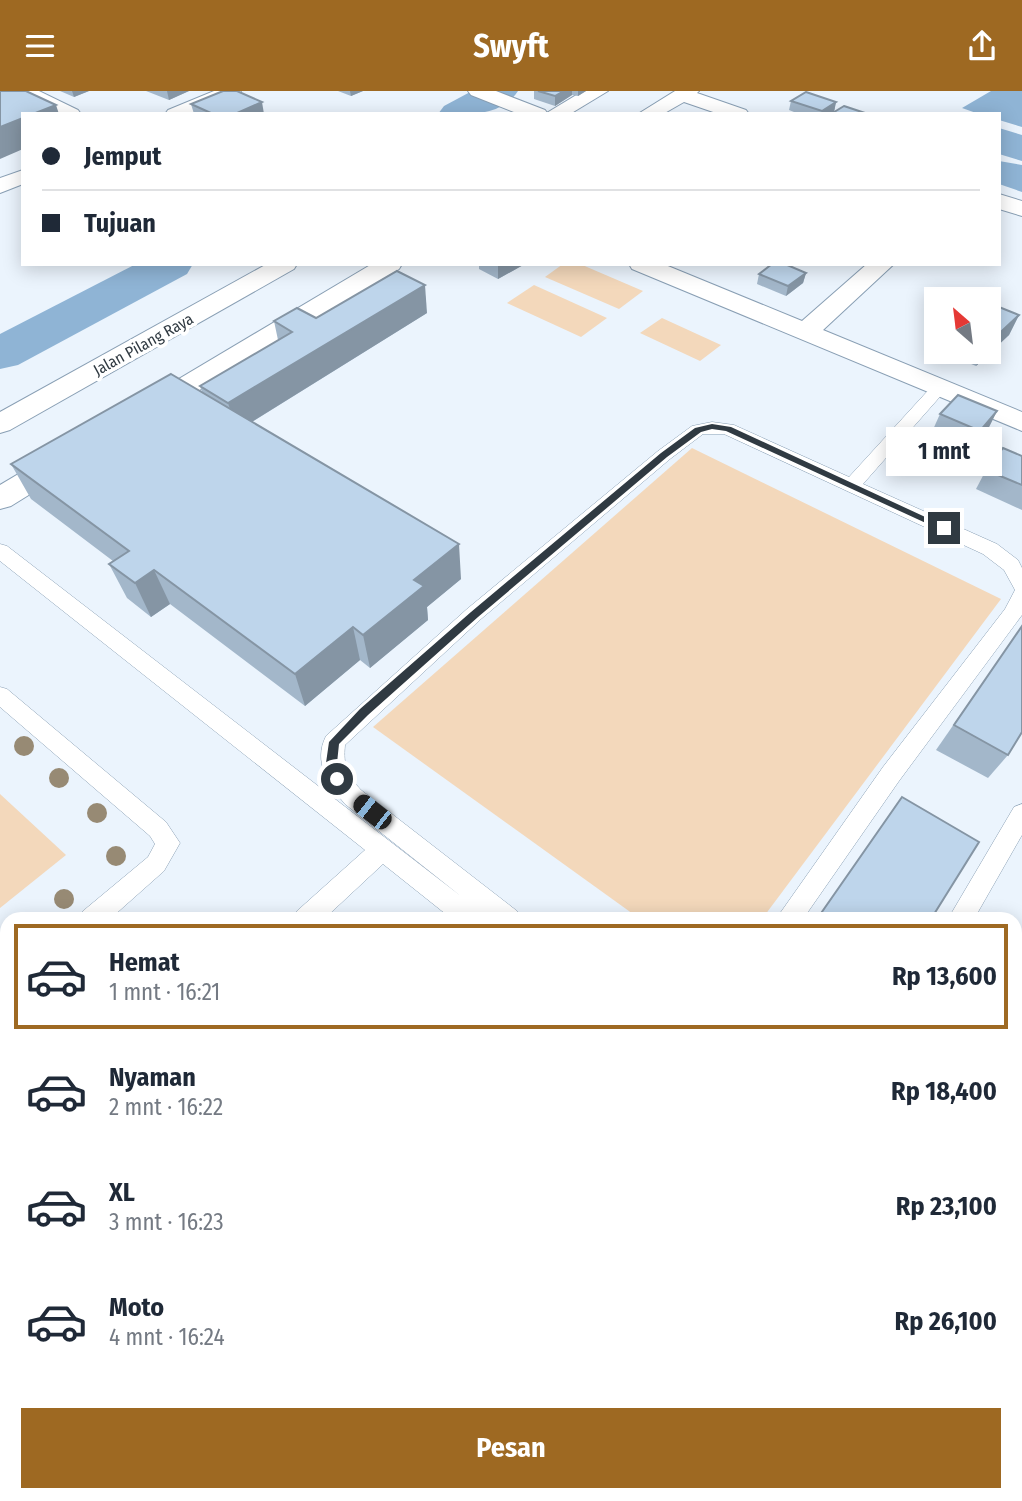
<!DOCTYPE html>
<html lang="id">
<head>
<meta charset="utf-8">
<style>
  :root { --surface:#fff; --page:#f6f6f7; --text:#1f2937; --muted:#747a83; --line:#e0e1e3; --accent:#9e6922 }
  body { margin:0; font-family:"Fira Sans Condensed",sans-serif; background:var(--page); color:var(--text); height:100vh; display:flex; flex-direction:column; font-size:26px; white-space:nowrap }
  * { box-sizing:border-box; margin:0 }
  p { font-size:23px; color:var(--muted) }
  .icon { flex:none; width:38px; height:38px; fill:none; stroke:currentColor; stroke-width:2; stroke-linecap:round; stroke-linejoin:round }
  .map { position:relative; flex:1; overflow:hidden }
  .drawer { position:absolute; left:0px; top:821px; width:1022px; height:590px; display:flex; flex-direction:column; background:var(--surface); border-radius:21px 21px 0 0; box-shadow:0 4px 18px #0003 }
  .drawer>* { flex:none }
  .banner { position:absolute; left:21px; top:21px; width:980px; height:154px; border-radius:0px; box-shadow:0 4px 18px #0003; display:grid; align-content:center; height:154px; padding:0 21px; background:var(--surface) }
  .needle { width:46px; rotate:332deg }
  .tools { position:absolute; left:924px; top:196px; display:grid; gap:14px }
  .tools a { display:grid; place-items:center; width:77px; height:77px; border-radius:0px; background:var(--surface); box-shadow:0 4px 18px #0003; font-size:35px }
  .end { position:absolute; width:32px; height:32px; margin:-16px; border:9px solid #303a42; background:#fff; box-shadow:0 0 0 4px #fff }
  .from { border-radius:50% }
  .bubble { position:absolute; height:49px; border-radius:0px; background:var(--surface); box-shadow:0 4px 18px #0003; font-size:23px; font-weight:700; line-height:49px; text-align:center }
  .car { position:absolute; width:21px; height:42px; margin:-21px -10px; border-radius:9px; box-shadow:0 0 5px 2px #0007; background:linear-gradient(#222 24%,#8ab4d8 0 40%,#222 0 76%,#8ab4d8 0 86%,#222 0) }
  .banner b { display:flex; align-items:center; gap:24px; height:66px; font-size:26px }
  .banner b+b { border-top:2px solid var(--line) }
  .banner i { width:18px; height:18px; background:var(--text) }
  ul { padding:12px 0 0; list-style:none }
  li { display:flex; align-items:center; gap:21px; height:105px; margin:0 14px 10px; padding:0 7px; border:4px solid transparent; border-radius:0px }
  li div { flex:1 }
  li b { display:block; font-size:26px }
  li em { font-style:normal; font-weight:700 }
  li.active { border-color:var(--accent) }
  li>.icon { width:63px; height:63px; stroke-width:1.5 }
  .action { display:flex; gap:14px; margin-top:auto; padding:14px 21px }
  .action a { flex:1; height:80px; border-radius:0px; background:var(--accent); color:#fff; font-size:28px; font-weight:700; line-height:80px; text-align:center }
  header { display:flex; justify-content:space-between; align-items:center; height:91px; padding:0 21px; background:var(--accent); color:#fff; font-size:32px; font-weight:700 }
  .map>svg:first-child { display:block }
  .green { fill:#f3d8bb }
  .water { fill:#8fb4d5 }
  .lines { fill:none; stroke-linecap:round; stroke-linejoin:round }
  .river { fill:#8fb4d5; fill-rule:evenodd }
  .lane-casing { stroke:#899fb4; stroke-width:1 }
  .street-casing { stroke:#899fb4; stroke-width:2 }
  .highway-casing { stroke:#899fb4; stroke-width:2 }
  .lane { fill:#fff; fill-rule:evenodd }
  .street { fill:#fff; fill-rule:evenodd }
  .highway { fill:#fff; fill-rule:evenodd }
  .tree { fill:#978a74 }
  .wall { fill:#a3b7ca }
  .shaded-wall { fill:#8595a4 }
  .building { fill:#bed5eb; stroke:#8595a4; stroke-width:2 }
  .route { fill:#303a42 }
  .labels { text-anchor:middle; stroke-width:7; stroke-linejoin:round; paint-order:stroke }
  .far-street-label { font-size:16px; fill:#303a42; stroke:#fff }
</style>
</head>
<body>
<header><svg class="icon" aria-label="menu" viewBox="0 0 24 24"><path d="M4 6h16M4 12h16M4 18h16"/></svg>Swyft<svg class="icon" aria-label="share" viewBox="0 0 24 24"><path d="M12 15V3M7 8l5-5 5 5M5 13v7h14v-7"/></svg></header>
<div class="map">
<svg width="1022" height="1410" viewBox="0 0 1022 1410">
  <rect width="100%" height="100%" fill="#ebf4fd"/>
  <g class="green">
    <path d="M563 173H580L643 200 619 218 545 186Z"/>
    <path d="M534 194 607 227 581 246 507 212Z"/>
    <path d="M662 227 721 254 700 270 640 242Z"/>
    <path d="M692 357 1001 508 762 828H640L373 636Z"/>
    <path d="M0 703 66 764 0 817Z"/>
  </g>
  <g class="water">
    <path d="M991 0H1022V36L999 29V23H979L962 17Z"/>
    <path d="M999 37 1022 44V70L999 63Z"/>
    <path d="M999 70 1022 74V101L999 93Z"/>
  </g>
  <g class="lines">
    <g class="river">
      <path d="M472 0H518C500 27 467 23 438 23L444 15Z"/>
      <path d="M136 173H193L187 183 18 274 0 278V243Z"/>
    </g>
    <defs>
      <g id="lane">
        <path d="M939 292 947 297 945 300 863 393 997 453 1018 469 1022 477V524L899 690 803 828H776L883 676 1005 518 1015 499 1004 479 983 463 724 343H703L670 368 481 528 345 654C343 675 347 684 361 699L517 820 520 828H489L480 821 483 828H452L383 773 324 828H294L297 820 365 759 0 470V453L7 455 462 806 345 713C328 693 313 671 326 645L467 518 658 360 692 335 712 331 734 334 849 386 933 294Z"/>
        <path d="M0 596 7 598 166 731 180 752 164 780 110 828H80L83 820 148 766 155 753 150 745 0 616Z"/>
        <path d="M1022 713V744L974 828H948L1014 716Z"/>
        <path d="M7 887V915L0 918V889Z"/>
      </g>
      <g id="street">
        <path d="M14 0H39L78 19 81 23H55L17 4Z"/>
        <path d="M214 0H241L238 4 193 23H165L168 19Z"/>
        <path d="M468 0H496L545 19 548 23H519L471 4Z"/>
        <path d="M675 0H699L697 2 746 19 749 23H719L684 11 663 23H638Z"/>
        <path d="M23 79V93L0 102V87Z"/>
        <path d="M999 103 1022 110V125L999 118Z"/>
        <path d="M372 173H402L399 178 155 326 145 329 135 326 131 320 135 314Z"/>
        <path d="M629 173H663L802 230 867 173H894L823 239 1022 321V340L632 178Z"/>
        <path d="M67 357 77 360 82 367 77 374 11 415 0 418V394L57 360Z"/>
      </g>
      <g id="highway">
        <path d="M583 0H608L570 23H545Z"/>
        <path d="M267 173H297L294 178 10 339 0 342V321Z"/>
      </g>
    </defs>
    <use href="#lane" class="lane-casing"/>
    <use href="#street" class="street-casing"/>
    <use href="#highway" class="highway-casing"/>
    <use href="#lane" class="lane"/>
    <use href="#street" class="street"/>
    <use href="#highway" class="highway"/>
  </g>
  <g class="tree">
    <circle cx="24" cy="655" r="10"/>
    <circle cx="59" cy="687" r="10"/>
    <circle cx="97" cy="722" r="10"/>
    <circle cx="116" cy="765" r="10"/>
    <circle cx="64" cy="808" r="10"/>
  </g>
  <g class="wall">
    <path d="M60 0H89L74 6Z"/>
    <path d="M146 0H189L169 9Z"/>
    <path d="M338 0H363L351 5Z"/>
    <path d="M534 0H586L578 5 572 4 555 15 534 8Z"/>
    <path d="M791 10 836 11 834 21 831 23H799L789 19Z"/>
    <path d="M191 13 264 23H194Z"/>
    <path d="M479 173H525L498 188 479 178Z"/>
    <path d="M806 182 803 192 786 205 757 193 759 183Z"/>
    <path d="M427 222 252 331 461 488 427 516 428 529 370 577 360 569 305 615 170 513 151 526 127 507 109 473 113 470 31 408 11 373 202 301 200 295 278 249 274 230Z"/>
    <path d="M1019 224 1009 244 976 275 942 261H989Z"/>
    <path d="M997 320 987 340 970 360 931 343 940 323Z"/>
    <path d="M1022 365V419L976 398 986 379Z"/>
    <path d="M1022 535 1008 664 988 687 936 659Z"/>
  </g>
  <g class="shaded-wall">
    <path d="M72 0H89L74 6Z"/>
    <path d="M167 0H189L169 9Z"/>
    <path d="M350 0H363L351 5Z"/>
    <path d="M564 0H572V4L555 15V5Z"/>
    <path d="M578 0H586L578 5Z"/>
    <path d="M262 11 264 23H235Z"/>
    <path d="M836 11 834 21 831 23H821L822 20Z"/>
    <path d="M56 14 59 23H33Z"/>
    <path d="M23 27V58L0 68V36Z"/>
    <path d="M498 173H525L498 188Z"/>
    <path d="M806 182 803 192 786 205 788 195Z"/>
    <path d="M425 194 427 222 237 340 228 312Z"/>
    <path d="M1019 224 1009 244 976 275 983 261H989V252Z"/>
    <path d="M997 320 987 340 970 360 980 340Z"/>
    <path d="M459 453 461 488 427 516 428 529 370 577 363 544 414 489Z"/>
    <path d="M154 479 170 513 151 526 135 492Z"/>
    <path d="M353 536 360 569 305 615 295 583Z"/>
    <path d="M0 1039 7 1042V1052L0 1044Z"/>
    <path d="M7 1133V1174L0 1180V1139Z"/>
  </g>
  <g class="building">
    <path d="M0 0H26L56 14 33 23H23V27L0 36Z"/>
    <path d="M223 0H237L262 11 235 23H213L191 13Z"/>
    <path d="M538 0H564L555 5Z"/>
    <path d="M806 1 836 11 822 20 791 10Z"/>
    <path d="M844 15 868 23H831Z"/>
    <path d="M772 173H785L806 182 788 195 759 183Z"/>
    <path d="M397 180 425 194 228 312 200 295 292 241 274 230 297 217 316 227Z"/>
    <path d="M989 212 1019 224 989 252Z"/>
    <path d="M171 283 459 453 414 489 424 495 363 544 353 536 295 583 154 479 135 492 109 473 129 460 11 373Z"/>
    <path d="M958 304 997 320 980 340 940 323Z"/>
    <path d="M1003 357 1022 365V394L986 379Z"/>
    <path d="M1022 535V641L1008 664 954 634Z"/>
    <path d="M902 706 979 751 931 828H817Z"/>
    <path d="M1015 1027 1022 1031V1237L1015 1253Z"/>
    <path d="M0 1044 7 1052V1133L0 1139Z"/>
  </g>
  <path class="route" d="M712 333 731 336 949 437 941 439 726 340 712 338 701 341 667 366 478 526 368 624 339 653 337 672 343 688 337 693 333 691 326 672 329 651 360 618 471 521 661 362 695 337Z"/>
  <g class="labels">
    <g class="far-street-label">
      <text transform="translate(143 253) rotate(-29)" y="6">Jalan Pilang Raya</text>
    </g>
  </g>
</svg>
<div class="tools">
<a><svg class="needle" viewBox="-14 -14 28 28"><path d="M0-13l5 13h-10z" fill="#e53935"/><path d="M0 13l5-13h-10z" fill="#747a83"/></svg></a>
</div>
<i class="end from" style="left:337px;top:688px"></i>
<i class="end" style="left:944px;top:437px"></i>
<div class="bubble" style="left:886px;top:336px;width:116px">1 mnt</div>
<i class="car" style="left:372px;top:721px;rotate:308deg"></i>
<div class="banner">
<b><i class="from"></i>Jemput</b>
<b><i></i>Tujuan</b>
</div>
<section class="drawer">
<ul>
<li class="active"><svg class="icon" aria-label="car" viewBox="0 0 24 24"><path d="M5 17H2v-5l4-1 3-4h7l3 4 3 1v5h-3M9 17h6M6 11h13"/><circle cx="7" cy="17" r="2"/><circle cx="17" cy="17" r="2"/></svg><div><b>Hemat</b><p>1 mnt · 16:21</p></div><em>Rp 13,600</em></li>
<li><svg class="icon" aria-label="car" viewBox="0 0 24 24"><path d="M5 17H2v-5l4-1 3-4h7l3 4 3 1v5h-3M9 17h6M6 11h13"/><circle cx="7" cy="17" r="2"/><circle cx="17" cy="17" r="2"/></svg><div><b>Nyaman</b><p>2 mnt · 16:22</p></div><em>Rp 18,400</em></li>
<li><svg class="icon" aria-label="car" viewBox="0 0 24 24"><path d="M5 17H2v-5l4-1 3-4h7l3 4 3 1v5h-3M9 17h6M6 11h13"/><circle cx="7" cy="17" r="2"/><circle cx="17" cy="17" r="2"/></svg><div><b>XL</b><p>3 mnt · 16:23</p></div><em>Rp 23,100</em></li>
<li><svg class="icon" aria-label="car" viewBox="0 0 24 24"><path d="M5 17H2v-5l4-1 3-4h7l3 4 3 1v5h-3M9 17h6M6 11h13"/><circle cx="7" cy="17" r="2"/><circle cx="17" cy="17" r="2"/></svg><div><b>Moto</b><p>4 mnt · 16:24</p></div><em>Rp 26,100</em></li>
</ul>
<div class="action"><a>Pesan</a></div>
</section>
</div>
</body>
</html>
